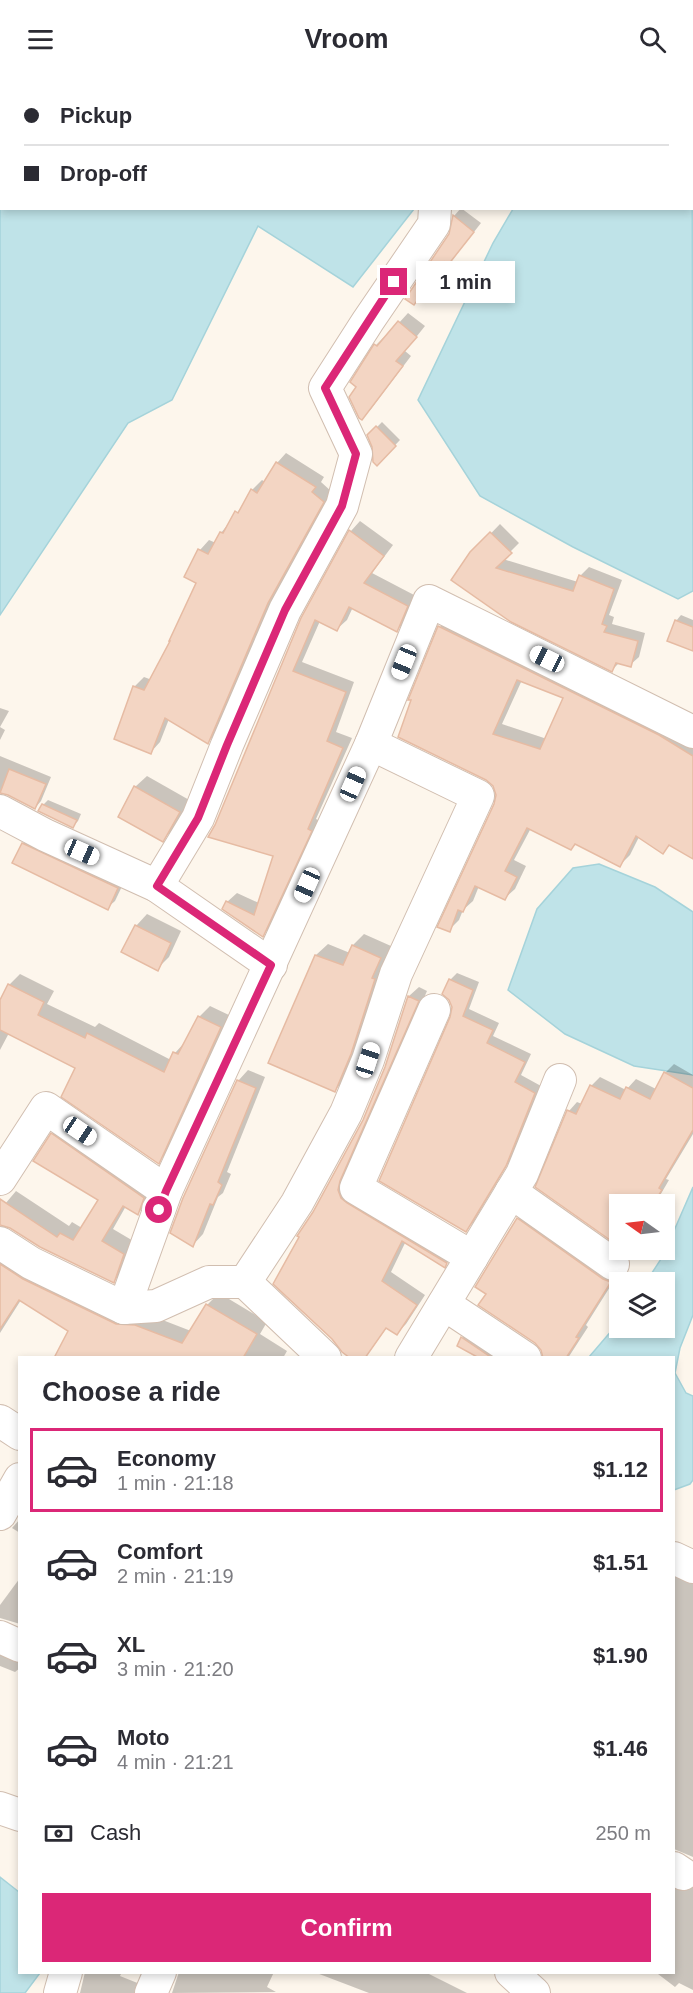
<!DOCTYPE html>
<html lang="en">
<head>
<meta charset="utf-8">
<style>
  :root { --surface:#fff; --page:#f7f7f7; --text:#2b2b33; --muted:#7c7c81; --line:#e1e1e2; --accent:#db2777 }
  body { margin:0; font-family:Arial,sans-serif; background:var(--page); color:var(--text); height:100vh; display:flex; flex-direction:column; font-size:22px; white-space:nowrap }
  * { box-sizing:border-box; margin:0 }
  p { font-size:20px; color:var(--muted) }
  .icon { flex:none; width:33px; height:33px; fill:none; stroke:currentColor; stroke-width:2; stroke-linecap:round; stroke-linejoin:round }
  .map { position:relative; flex:1; overflow:hidden }
  .panel { position:absolute; left:18px; top:1278px; width:657px; height:618px; display:flex; flex-direction:column; background:var(--surface); border-radius:0px; box-shadow:0 3px 9px #0003 }
  .panel>* { flex:none }
  .guide { position:absolute; left:0px; top:0px; width:693px; height:132px; box-shadow:0 3px 9px #0003; display:grid; align-content:center; height:132px; padding:0 24px; background:var(--surface) }
  .needle { width:39px; rotate:284deg }
  .controls { position:absolute; left:609px; top:1116px; display:grid; gap:12px }
  .controls a { display:grid; place-items:center; width:66px; height:66px; border-radius:0px; background:var(--surface); box-shadow:0 3px 9px #0003; font-size:30px }
  .end { position:absolute; width:27px; height:27px; margin:-14px; border:8px solid #db2777; background:#fff; box-shadow:0 0 0 3px #fff }
  .from { border-radius:50% }
  .bubble { position:absolute; height:42px; border-radius:0px; background:var(--surface); box-shadow:0 3px 9px #0003; font-size:20px; font-weight:700; line-height:42px; text-align:center }
  .car { position:absolute; width:18px; height:36px; margin:-18px -9px; border-radius:8px; box-shadow:0 0 4px 2px #0007; background:linear-gradient(#fff 24%,#345 0 40%,#fff 0 76%,#345 0 86%,#fff 0) }
  .guide b { display:flex; align-items:center; gap:21px; height:57px; font-size:22px }
  .guide b+b { border-top:2px solid var(--line) }
  .guide i { width:15px; height:15px; background:var(--text) }
  ul { padding:0; list-style:none }
  li { display:flex; align-items:center; gap:18px; height:84px; margin:0 12px 9px; padding:0 12px; border:3px solid transparent; border-radius:0px }
  li div { flex:1 }
  li b { display:block; font-size:22px }
  li em { font-style:normal; font-weight:700 }
  li.current { border-color:var(--accent) }
  li>.icon { width:54px; height:54px; stroke-width:1.5 }
  h2 { padding:0 24px; font-size:27px; line-height:72px }
  .pay { display:flex; align-items:center; gap:15px; height:66px; padding:0 24px; font-size:22px }
  .pay p { margin-inline-start:auto }
  .primary-button { display:flex; gap:12px; margin-top:auto; padding:12px 24px }
  .primary-button a { flex:1; height:69px; border-radius:0px; background:var(--accent); color:#fff; font-size:24px; font-weight:700; line-height:69px; text-align:center }
  header { display:flex; justify-content:space-between; align-items:center; height:78px; padding:0 24px; background:var(--surface); font-size:27px; font-weight:700 }
  .map>svg:first-child { display:block }
  .water { fill:#bfe3e8; stroke:#a5d3da; stroke-width:1.5 }
  .shadow { fill:#0003; fill-rule:evenodd }
  .building { fill:#f3d5c3; stroke:#e6bba3; stroke-width:1.5; fill-rule:evenodd }
  .lines { fill:none; stroke-linecap:round; stroke-linejoin:round }
  .street-casing { stroke:#d1beb0; stroke-width:34 }
  .street { stroke:#fff; stroke-width:32 }
  .route { stroke:#db2777; stroke-width:8 }
</style>
</head>
<body>
<header><svg class="icon" aria-label="menu" viewBox="0 0 24 24"><path d="M4 6h16M4 12h16M4 18h16"/></svg>Vroom<svg class="icon" aria-label="search" viewBox="0 0 24 24"><circle cx="10" cy="10" r="6"/><path d="M15 15l6 6"/></svg></header>
<div class="map">
<svg width="693" height="1915" viewBox="0 0 693 1915">
  <rect width="100%" height="100%" fill="#fdf6ec"/>
  <g class="water">
    <path d="M0 0 81 1 2 2V130L414 131 353 209 258 148 172 322 128 345 0 537Z"/>
    <path d="M692 29 693 513 678 521 573 469 480 418 418 322 493 165 513 131 692 130Z"/>
    <path d="M599 786 655 809 693 834V997L634 988 565 956 508 912 537 831 573 790Z"/>
    <path d="M693 1109V1237L680 1270 675 1295 686 1315 693 1318V1402L690 1406 674 1412V1280L589 1279 619 1244 620 1250H664V1204H646L663 1178Z"/>
    <path d="M0 1799 19 1814 20 1894 40 1895 25 1915H0Z"/>
  </g>
  <g class="shadow">
    <path d="M461 130 481 145 456 177 448 185 446 183 414 225 450 157 454 138Z"/>
    <path d="M408 235 425 248 405 273 411 278 371 331 362 340 358 309 376 267 385 258 386 259Z"/>
    <path d="M382 344 400 362 377 386 374 369 369 357Z"/>
    <path d="M286 375 324 399 321 404 332 414 217 655 208 664 169 641 160 664 151 674 134 609 144 599 152 602 198 504 186 498 200 472 209 462 216 465 221 455 243 427 252 412 262 402 265 404 277 385Z"/>
    <path d="M360 443 393 467 372 495 416 518 407 542 397 552 353 529 347 542 337 551 320 543 302 584 354 604 336 654 352 660 316 741 320 743 272 848 262 857 227 824 237 815 259 825 275 777 216 747 303 541 351 453Z"/>
    <path d="M500 446 519 465 503 481 578 504 580 498 589 489 622 502 609 537 614 539 612 546 645 555 639 579 630 587 620 584 612 592 472 475Z"/>
    <path d="M681 537 693 542V572L676 543Z"/>
    <path d="M450 539 693 662V779L671 766 663 774 639 759 630 777 620 787 577 765 571 771 531 750 514 782 526 788 515 811 505 820 479 808 473 823 463 832 459 842 449 852 496 726 497 716 494 706 410 621 440 549ZM522 602 565 619 547 661 502 646Z"/>
    <path d="M0 630 9 633 0 649 5 652 0 662Z"/>
    <path d="M0 678 51 699 41 723 35 730 9 716 0 714Z"/>
    <path d="M147 698 191 723 174 751 162 762 135 709Z"/>
    <path d="M48 722 81 736 78 743 73 748 43 727Z"/>
    <path d="M31 758 125 802 115 823 107 830 23 766Z"/>
    <path d="M147 836 181 853 169 879 157 891 136 848Z"/>
    <path d="M364 856 391 868 382 888 346 1001 335 1012 270 984 316 877 328 866 350 875 353 867Z"/>
    <path d="M457 895 479 904 469 931 499 945 493 958 531 976 521 997 541 1008 512 1079 473 1145 466 1152 452 940 453 929 450 921V902Z"/>
    <path d="M20 896 54 913 47 926 95 949 99 945 171 982 175 975 185 964 199 939 210 928 231 938 169 1073 158 1084 77 990 9 955 0 972V926L9 907Z"/>
    <path d="M419 909 427 913 348 1092 454 1178 444 1188 406 1163 391 1194 425 1217 406 1246 397 1255 387 1249 365 1280H353L314 1134 364 1043 386 989 409 918Z"/>
    <path d="M674 986 693 997V1056L666 1101 669 1102 655 1126H620L537 1108 569 1033 577 1024 582 1026 591 1008 600 999 626 1012 636 1001 656 1011 665 995Z"/>
    <path d="M248 992 265 999 227 1094 231 1096 223 1115 218 1119 203 1156 193 1167 238 1003Z"/>
    <path d="M64 1045 155 1108 149 1124 138 1135 126 1128 113 1151 135 1164 125 1192 114 1203 10 1149 0 1146V1132L16 1113 69 1148 72 1144 82 1150 100 1121 52 1056Z"/>
    <path d="M528 1130 620 1193 586 1247 588 1249 568 1280H544L543 1272 488 1215 518 1141Z"/>
    <path d="M0 1167 147 1236 191 1253 207 1227 219 1215 267 1244 260 1256 287 1273 283 1280H138L70 1252 21 1222 0 1255Z"/>
    <path d="M468 1255 505 1280H482L462 1260Z"/>
    <path d="M20 1441V1455L12 1450Z"/>
    <path d="M674 1486 693 1496V1779L674 1771Z"/>
    <path d="M20 1500V1546L0 1540V1527Z"/>
    <path d="M0 1562 20 1572V1590L15 1594 0 1588Z"/>
    <path d="M674 1796 693 1805V1912L679 1905 675 1909 658 1896 659 1894H674Z"/>
    <path d="M85 1894H122L120 1898 145 1908 148 1915H80Z"/>
    <path d="M179 1894H274L267 1909 276 1914 172 1915Z"/>
    <path d="M314 1894H425L467 1915H369Z"/>
  </g>
  <g class="building">
    <path d="M453 137 474 154 448 187 445 184 414 227 405 221 449 156Z"/>
    <path d="M398 243 417 259 396 283 403 288 362 342 359 340 349 319 356 309 350 304 374 266 377 268Z"/>
    <path d="M376 348 396 368 377 388 373 384 372 369 367 357Z"/>
    <path d="M276 384 316 409 312 414 324 424 268 525 208 666 165 640 151 676 114 661 133 608 144 612 170 563H169L196 505 184 499 198 471 208 476 220 454 223 455 235 433 238 435 251 411 257 415Z"/>
    <path d="M349 452 384 478 364 505 408 528 397 554 349 529 337 553 315 542 293 593 346 614 327 663 343 670 308 751 312 753 263 859 222 831 226 823 254 837 273 778 208 759 215 747 301 540Z"/>
    <path d="M490 454 512 475 496 490 573 513 579 497 614 511 602 546 607 548 604 554 638 563 631 589 616 585 612 594 511 544 451 502 470 474Z"/>
    <path d="M675 542 693 549V573L667 563Z"/>
    <path d="M438 548 659 657 693 678V781L669 767 663 776 636 758 620 789 575 766 571 772 527 750 505 793 517 799 505 822 475 808 463 834 458 832 450 854 437 849 494 726 496 717 493 708 486 702 398 659 411 622H408ZM517 602 563 620 540 671 493 656Z"/>
    <path d="M9 691 46 706 35 731 8 717 0 715Z"/>
    <path d="M134 708 180 734 163 764 118 739Z"/>
    <path d="M42 726 77 742 73 750 38 733Z"/>
    <path d="M22 765 118 810 108 832 12 785Z"/>
    <path d="M135 847 171 865 158 893 121 874Z"/>
    <path d="M352 867 381 880 372 900 375 901 351 976 335 1014 268 985 315 877 343 887Z"/>
    <path d="M449 901 473 912 463 938 493 952 487 965 525 984 515 1004 535 1015 506 1088 466 1154 379 1103 450 939 452 929 449 922 442 916Z"/>
    <path d="M8 906 44 924 38 937 85 960 87 955 164 994 173 974 178 976 198 938 221 949 159 1086 61 1019 75 990 0 952V922Z"/>
    <path d="M408 918 419 923 340 1103 338 1112 341 1120 347 1125 447 1185 445 1190 402 1163 382 1203 417 1227 397 1257 386 1250 365 1280H350L342 1274 332 1261 273 1206 299 1159 297 1158 313 1134 363 1042 385 989Z"/>
    <path d="M664 994 693 1010V1052L659 1110 662 1112 653 1126H620V1169L535 1109 567 1032 576 1036 590 1007 620 1021 626 1009 650 1021Z"/>
    <path d="M237 1002 256 1010 218 1104 222 1107 213 1127 210 1126 193 1169 170 1155 183 1120Z"/>
    <path d="M51 1055 144 1120 138 1137 123 1128 102 1163 124 1176 114 1205 40 1169 10 1150 0 1147V1121L57 1159 60 1155 73 1162 98 1122 33 1083Z"/>
    <path d="M517 1140 603 1201 611 1204 576 1259 579 1260 566 1280H543L541 1272 535 1265 478 1227 486 1216 475 1209Z"/>
    <path d="M0 1186 23 1201 116 1246 135 1247 182 1265 206 1226 257 1256 243 1280H54L68 1253 19 1222 0 1251Z"/>
    <path d="M461 1259 492 1280H479L457 1268Z"/>
  </g>
  <g class="lines">
    <defs>
      <g id="street">
        <path d="M570 2 571 0"/>
        <path d="M0 733 45 757 157 808 271 887"/>
        <path d="M157 808 198 740 227 667 285 532 342 428 356 376 325 310 368 243 434 146 435 130"/>
        <path d="M434 932 356 1110 472 1179"/>
        <path d="M0 1101 46 1030 166 1113"/>
        <path d="M511 1114 613 1186"/>
        <path d="M0 1165 31 1185 124 1230 156 1228 209 1204H245L325 1280"/>
        <path d="M245 1204 297 1125 346 1035 368 982 396 896 478 718 371 666"/>
        <path d="M444 1226 525 1280"/>
        <path d="M124 1230 166 1113 371 666 429 523 693 654"/>
        <path d="M411 1280 522 1096 560 1002"/>
        <path d="M0 1343 20 1356"/>
        <path d="M0 1436 20 1401"/>
        <path d="M674 1480 693 1489"/>
        <path d="M0 1559 20 1568"/>
        <path d="M0 1730 20 1737"/>
        <path d="M674 1790 683 1796"/>
        <path d="M511 1894 534 1915"/>
        <path d="M60 1915 66 1894"/>
        <path d="M151 1915 160 1894"/>
      </g>
    </defs>
    <use href="#street" class="street-casing"/>
    <use href="#street" class="street"/>
  </g>
  <g class="lines">
    <path class="route" d="M159 1132 166 1113 271 887 157 808 198 740 227 667 285 532 342 428 356 376 325 310 394 204"/>
  </g>
</svg>
<div class="controls">
<a><svg class="needle" viewBox="-14 -14 28 28"><path d="M0-13l5 13h-10z" fill="#e53935"/><path d="M0 13l5-13h-10z" fill="#7c7c81"/></svg></a>
<a><svg class="icon" aria-label="layers" viewBox="0 0 24 24"><path d="M12 4l9 5-9 5-9-5zM3 14l9 5 9-5"/></svg></a>
</div>
<i class="end from" style="left:159px;top:1132px"></i>
<i class="end" style="left:394px;top:204px"></i>
<div class="bubble" style="left:416px;top:183px;width:99px">1 min</div>
<i class="car" style="left:547px;top:581px;rotate:296deg"></i>
<i class="car" style="left:404px;top:584px;rotate:202deg"></i>
<i class="car" style="left:353px;top:706px;rotate:24deg"></i>
<i class="car" style="left:82px;top:774px;rotate:114deg"></i>
<i class="car" style="left:307px;top:807px;rotate:204deg"></i>
<i class="car" style="left:368px;top:982px;rotate:18deg"></i>
<i class="car" style="left:80px;top:1053px;rotate:124deg"></i>
<div class="guide">
<b><i class="from"></i>Pickup</b>
<b><i></i>Drop-off</b>
</div>
<section class="panel">
<h2>Choose a ride</h2>
<ul>
<li class="current"><svg class="icon" aria-label="car" viewBox="0 0 24 24"><path d="M5 17H2v-5l4-1 3-4h7l3 4 3 1v5h-3M9 17h6M6 11h13"/><circle cx="7" cy="17" r="2"/><circle cx="17" cy="17" r="2"/></svg><div><b>Economy</b><p>1 min · 21:18</p></div><em>$1.12</em></li>
<li><svg class="icon" aria-label="car" viewBox="0 0 24 24"><path d="M5 17H2v-5l4-1 3-4h7l3 4 3 1v5h-3M9 17h6M6 11h13"/><circle cx="7" cy="17" r="2"/><circle cx="17" cy="17" r="2"/></svg><div><b>Comfort</b><p>2 min · 21:19</p></div><em>$1.51</em></li>
<li><svg class="icon" aria-label="car" viewBox="0 0 24 24"><path d="M5 17H2v-5l4-1 3-4h7l3 4 3 1v5h-3M9 17h6M6 11h13"/><circle cx="7" cy="17" r="2"/><circle cx="17" cy="17" r="2"/></svg><div><b>XL</b><p>3 min · 21:20</p></div><em>$1.90</em></li>
<li><svg class="icon" aria-label="car" viewBox="0 0 24 24"><path d="M5 17H2v-5l4-1 3-4h7l3 4 3 1v5h-3M9 17h6M6 11h13"/><circle cx="7" cy="17" r="2"/><circle cx="17" cy="17" r="2"/></svg><div><b>Moto</b><p>4 min · 21:21</p></div><em>$1.46</em></li>
</ul>
<div class="pay"><svg class="icon" aria-label="cash" viewBox="0 0 24 24"><path d="M3 7h18v10H3z"/><circle cx="12" cy="12" r="2"/></svg>Cash<p>250 m</p></div>
<div class="primary-button"><a>Confirm</a></div>
</section>
</div>
</body>
</html>
